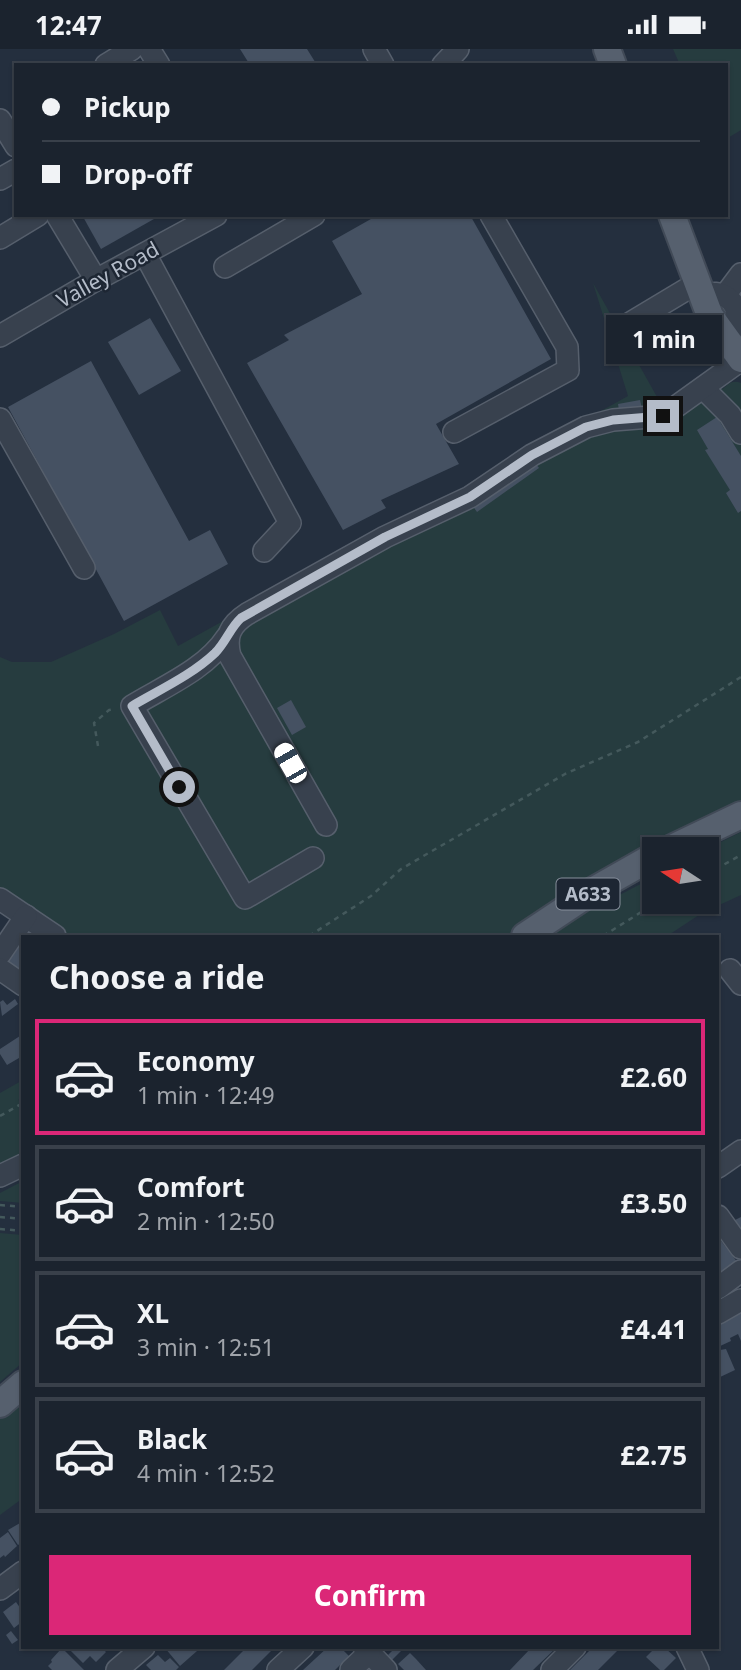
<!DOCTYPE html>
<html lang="en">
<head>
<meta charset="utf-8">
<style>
  :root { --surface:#1b232e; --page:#242b36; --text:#f1f3f6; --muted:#a0a4aa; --line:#39404a; --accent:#db2777 }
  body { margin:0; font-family:"Noto Sans",sans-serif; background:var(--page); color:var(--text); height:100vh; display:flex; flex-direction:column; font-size:26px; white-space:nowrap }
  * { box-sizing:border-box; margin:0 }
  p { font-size:23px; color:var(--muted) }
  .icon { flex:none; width:38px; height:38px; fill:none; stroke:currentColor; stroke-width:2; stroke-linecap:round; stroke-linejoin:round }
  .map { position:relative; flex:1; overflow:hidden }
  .sheet { position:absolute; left:21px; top:886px; width:698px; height:714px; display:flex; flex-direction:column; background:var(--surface); border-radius:0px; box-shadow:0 2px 5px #0004,0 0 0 2px var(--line) }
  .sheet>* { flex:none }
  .guide { position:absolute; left:14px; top:14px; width:714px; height:154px; border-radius:0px; box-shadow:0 2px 5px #0004,0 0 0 2px var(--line); display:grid; align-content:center; height:154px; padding:0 28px; background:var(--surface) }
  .needle { width:46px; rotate:282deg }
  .buttons { position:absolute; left:642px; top:788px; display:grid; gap:14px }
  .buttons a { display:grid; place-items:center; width:77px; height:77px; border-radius:0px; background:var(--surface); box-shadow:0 2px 5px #0004,0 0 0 2px var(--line); font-size:35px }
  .end { position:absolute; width:32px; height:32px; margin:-16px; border:9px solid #b4bcc9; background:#111; box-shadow:0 0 0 4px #111 }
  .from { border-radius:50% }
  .bubble { position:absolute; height:49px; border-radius:0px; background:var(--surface); box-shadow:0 2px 5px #0004,0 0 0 2px var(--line); font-size:23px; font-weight:700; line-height:49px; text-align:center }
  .car { position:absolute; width:21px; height:42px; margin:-21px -10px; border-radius:9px; box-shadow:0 0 5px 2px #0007; background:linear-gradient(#fff 24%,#345 0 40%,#fff 0 76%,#345 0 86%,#fff 0) }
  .guide b { display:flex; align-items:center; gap:24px; height:66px; font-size:26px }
  .guide b+b { border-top:2px solid var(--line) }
  .guide i { width:18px; height:18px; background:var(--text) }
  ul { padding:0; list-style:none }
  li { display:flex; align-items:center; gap:21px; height:116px; margin:0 14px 10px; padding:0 14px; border:4px solid var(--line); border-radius:0px }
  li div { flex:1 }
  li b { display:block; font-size:26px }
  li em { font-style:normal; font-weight:700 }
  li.selected { border-color:var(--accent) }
  li>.icon { width:63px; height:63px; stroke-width:1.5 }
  h2 { padding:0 28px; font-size:32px; line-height:84px }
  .cta { display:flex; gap:14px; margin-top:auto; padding:14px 28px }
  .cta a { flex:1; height:80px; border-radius:0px; background:var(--accent); color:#fff; font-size:28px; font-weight:700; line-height:80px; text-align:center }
  .status { display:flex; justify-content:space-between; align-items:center; height:49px; padding:0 35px; background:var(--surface); direction:ltr }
  .status svg { height:19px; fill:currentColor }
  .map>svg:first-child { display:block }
  .green { fill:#263c3f }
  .building { fill:#455162 }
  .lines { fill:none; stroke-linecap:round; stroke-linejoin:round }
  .minor-casing { stroke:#565f6c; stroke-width:24 }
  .major-casing { stroke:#414a57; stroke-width:30 }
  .path { stroke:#44595c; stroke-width:2.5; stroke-dasharray:5 5; stroke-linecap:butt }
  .minor { stroke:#38414e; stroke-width:21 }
  .major { stroke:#56606e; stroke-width:26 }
  .route { stroke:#b4bcc9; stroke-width:9 }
  .labels { text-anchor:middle; stroke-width:5; stroke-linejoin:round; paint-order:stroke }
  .shield { fill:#1d2633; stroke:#878f9c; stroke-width:2 }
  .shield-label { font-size:19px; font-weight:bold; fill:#b4bcc9 }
  .street-label { font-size:21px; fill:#b4bcc9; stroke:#1d2633 }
</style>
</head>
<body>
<div class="status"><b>12:47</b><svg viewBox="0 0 49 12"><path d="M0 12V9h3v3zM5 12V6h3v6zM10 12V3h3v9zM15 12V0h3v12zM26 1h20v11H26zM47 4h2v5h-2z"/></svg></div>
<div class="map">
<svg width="741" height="1621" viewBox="0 0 741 1621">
  <rect width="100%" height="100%" fill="#242f3e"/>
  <g class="green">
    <path d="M673 0H741V81L726 90V16H680Z"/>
    <path d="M593 234 661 355 709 320 723 340C729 334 733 331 741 334V754L546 862 507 887H69L0 841V608L12 613H51L114 585 160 561 178 597 628 347Z"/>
    <path d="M741 783V846L702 864 667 887H541L654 828V852H707V800Z"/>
    <path d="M23 1031V1048L18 1051 23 1052V1107L0 1118V1044Z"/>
    <path d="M23 1132V1154L0 1152V1144Z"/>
    <path d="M0 1184 23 1186V1313L0 1333Z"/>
    <path d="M23 1345V1449L0 1466V1365Z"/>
  </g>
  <g class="building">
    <path d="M240 0H307L317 16H250Z"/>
    <path d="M82 166H161L101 200Z"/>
    <path d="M378 166H470L551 310 436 375 459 415 381 451 386 459 343 481 247 314 289 291 284 286 362 245 332 192Z"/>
    <path d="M150 269 181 322 139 346 108 293Z"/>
    <path d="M91 312 189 492 210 481 228 515 124 572 8 358Z"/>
    <path d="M640 351 643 364 620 367 618 355Z"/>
    <path d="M717 368 741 407V462L738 464 726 444 730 441 705 401 708 400 697 381Z"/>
    <path d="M534 412 539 419 477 463 472 456Z"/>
    <path d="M291 651 306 678 292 686 277 659Z"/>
    <path d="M13 892 23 899V924L1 909Z"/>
    <path d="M15 950 18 955 2 967 0 953 3 951 7 956Z"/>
    <path d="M23 985V1015L19 1009 7 1016 0 1005V1000Z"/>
    <path d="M741 1168V1183L733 1172Z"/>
    <path d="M718 1188 738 1214 718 1224Z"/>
    <path d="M741 1264V1292L738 1285 730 1289 731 1292 718 1298 720 1301 726 1300 735 1321 718 1329V1275Z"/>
    <path d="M20 1474 23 1478V1493L18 1496 8 1481Z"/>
    <path d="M8 1483 17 1497 5 1508 4 1506 0 1509V1489Z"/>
    <path d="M16 1553 23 1563V1572L14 1579 3 1563Z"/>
    <path d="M11 1582 18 1591 12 1595 6 1586Z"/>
    <path d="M73 1598H101L106 1603 96 1613 90 1607 83 1614 70 1601Z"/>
    <path d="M167 1598H193L197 1602 180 1617 165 1599Z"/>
    <path d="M247 1598H275L252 1621H224Z"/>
    <path d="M328 1598H340L354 1612 347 1619 342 1614 335 1621H303Z"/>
    <path d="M396 1598 404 1599 392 1611 388 1606Z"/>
    <path d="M532 1598H557L533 1621H510Z"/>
    <path d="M593 1598H621L598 1621H570Z"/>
    <path d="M656 1598H664L676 1609 664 1621H660L646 1608Z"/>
    <path d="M61 1600 65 1602 84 1621H52L48 1617 52 1613 51 1611Z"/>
    <path d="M410 1604 416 1610 426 1621H404L398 1615Z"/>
    <path d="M158 1606 165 1613 170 1609 179 1618 176 1621H151L146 1616Z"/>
  </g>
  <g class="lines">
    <defs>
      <g id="minor">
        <path d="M149 0 159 16"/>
        <path d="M374 0 383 16"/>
        <path d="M106 16 132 0"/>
        <path d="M443 16 458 0"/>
        <path d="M0 71 16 97"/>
        <path d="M0 130 16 121"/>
        <path d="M57 166 96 231"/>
        <path d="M0 189 38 166"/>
        <path d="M145 205 290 474 264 502"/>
        <path d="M225 218 314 166"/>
        <path d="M726 245 741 225"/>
        <path d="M702 248C721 237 741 253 736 274 734 279 729 284 725 288"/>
        <path d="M627 276 697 234"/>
        <path d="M0 287 96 231 216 166"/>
        <path d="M703 339 730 366 741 384"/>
        <path d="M0 370 84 519"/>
        <path d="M454 383 568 321 567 298 491 166"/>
        <path d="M227 588C206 620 165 637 132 657L245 849 313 809"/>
        <path d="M326 776 230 607C225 587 230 576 247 565L385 488 470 448 532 406 586 378 613 371 663 367 741 311"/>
        <path d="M0 850 55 887"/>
        <path d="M0 905 26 867"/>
        <path d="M0 920 23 936"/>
        <path d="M730 921 741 935"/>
        <path d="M718 1118 741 1102"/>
        <path d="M0 1127 23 1116"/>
        <path d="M718 1167 741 1199"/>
        <path d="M718 1239 741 1222"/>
        <path d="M718 1264 741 1251"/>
        <path d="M0 1540 23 1523"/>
        <path d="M364 1598 386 1621"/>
        <path d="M687 1598 698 1621"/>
        <path d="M117 1621 144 1598"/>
        <path d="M278 1621 303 1598"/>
        <path d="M351 1621 369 1604"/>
        <path d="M552 1621 575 1598"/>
      </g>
      <g id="major">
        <path d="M607 0 613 16"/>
        <path d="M672 166 710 267 741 310"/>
        <path d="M670 800 741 766"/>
        <path d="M525 887 594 841 654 807"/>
        <path d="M0 1355 23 1335"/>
      </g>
    </defs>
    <use href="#minor" class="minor-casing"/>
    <use href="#major" class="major-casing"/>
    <g class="path">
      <path d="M98 697 94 674 109 661 115 660"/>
      <path d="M707 825 741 806"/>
      <path d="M309 887 371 847 401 820 565 725 638 693 741 628"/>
      <path d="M603 887 659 852"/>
      <path d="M0 1067 23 1054"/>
      <path d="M0 1156 23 1158"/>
      <path d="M0 1168 23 1170"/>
      <path d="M0 1180 23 1182"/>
    </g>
    <use href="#minor" class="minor"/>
    <use href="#major" class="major"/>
  </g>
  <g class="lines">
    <path class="route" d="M179 738 132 657C159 641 192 626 215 604 226 593 230 579 241 569L385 488 470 448 532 406 586 378 613 371 663 367"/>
  </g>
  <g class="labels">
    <rect class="shield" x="556.5" y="829.5" width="63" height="31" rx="5"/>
    <g class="shield-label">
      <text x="588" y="852">A633</text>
    </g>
    <g class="street-label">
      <text transform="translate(108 226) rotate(-29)" y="7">Valley Road</text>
    </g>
  </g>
</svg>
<div class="buttons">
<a><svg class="needle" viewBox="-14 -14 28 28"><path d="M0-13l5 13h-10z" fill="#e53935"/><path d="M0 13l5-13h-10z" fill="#a0a4aa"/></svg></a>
</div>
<i class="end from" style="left:179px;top:738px"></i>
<i class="end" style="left:663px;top:367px"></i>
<div class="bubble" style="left:606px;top:266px;width:116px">1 min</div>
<i class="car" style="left:290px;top:714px;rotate:330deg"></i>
<div class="guide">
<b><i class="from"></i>Pickup</b>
<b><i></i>Drop-off</b>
</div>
<section class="sheet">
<h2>Choose a ride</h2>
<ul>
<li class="selected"><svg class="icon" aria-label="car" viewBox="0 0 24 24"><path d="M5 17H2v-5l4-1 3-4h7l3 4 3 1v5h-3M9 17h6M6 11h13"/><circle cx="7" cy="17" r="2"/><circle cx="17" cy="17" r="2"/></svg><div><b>Economy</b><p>1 min · 12:49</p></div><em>£2.60</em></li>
<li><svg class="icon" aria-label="car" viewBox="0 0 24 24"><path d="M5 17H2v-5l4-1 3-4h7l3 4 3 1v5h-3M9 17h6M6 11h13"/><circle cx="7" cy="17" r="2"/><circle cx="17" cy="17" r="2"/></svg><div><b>Comfort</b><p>2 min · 12:50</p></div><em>£3.50</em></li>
<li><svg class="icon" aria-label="car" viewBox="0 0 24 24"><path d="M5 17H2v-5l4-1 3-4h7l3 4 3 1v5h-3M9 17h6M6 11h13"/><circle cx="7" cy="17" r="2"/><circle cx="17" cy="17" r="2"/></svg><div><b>XL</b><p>3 min · 12:51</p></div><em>£4.41</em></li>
<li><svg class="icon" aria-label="car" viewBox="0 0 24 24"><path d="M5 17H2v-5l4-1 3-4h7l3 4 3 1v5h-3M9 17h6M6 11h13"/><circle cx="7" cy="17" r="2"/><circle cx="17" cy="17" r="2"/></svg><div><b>Black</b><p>4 min · 12:52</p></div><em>£2.75</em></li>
</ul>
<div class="cta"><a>Confirm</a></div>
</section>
</div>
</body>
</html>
